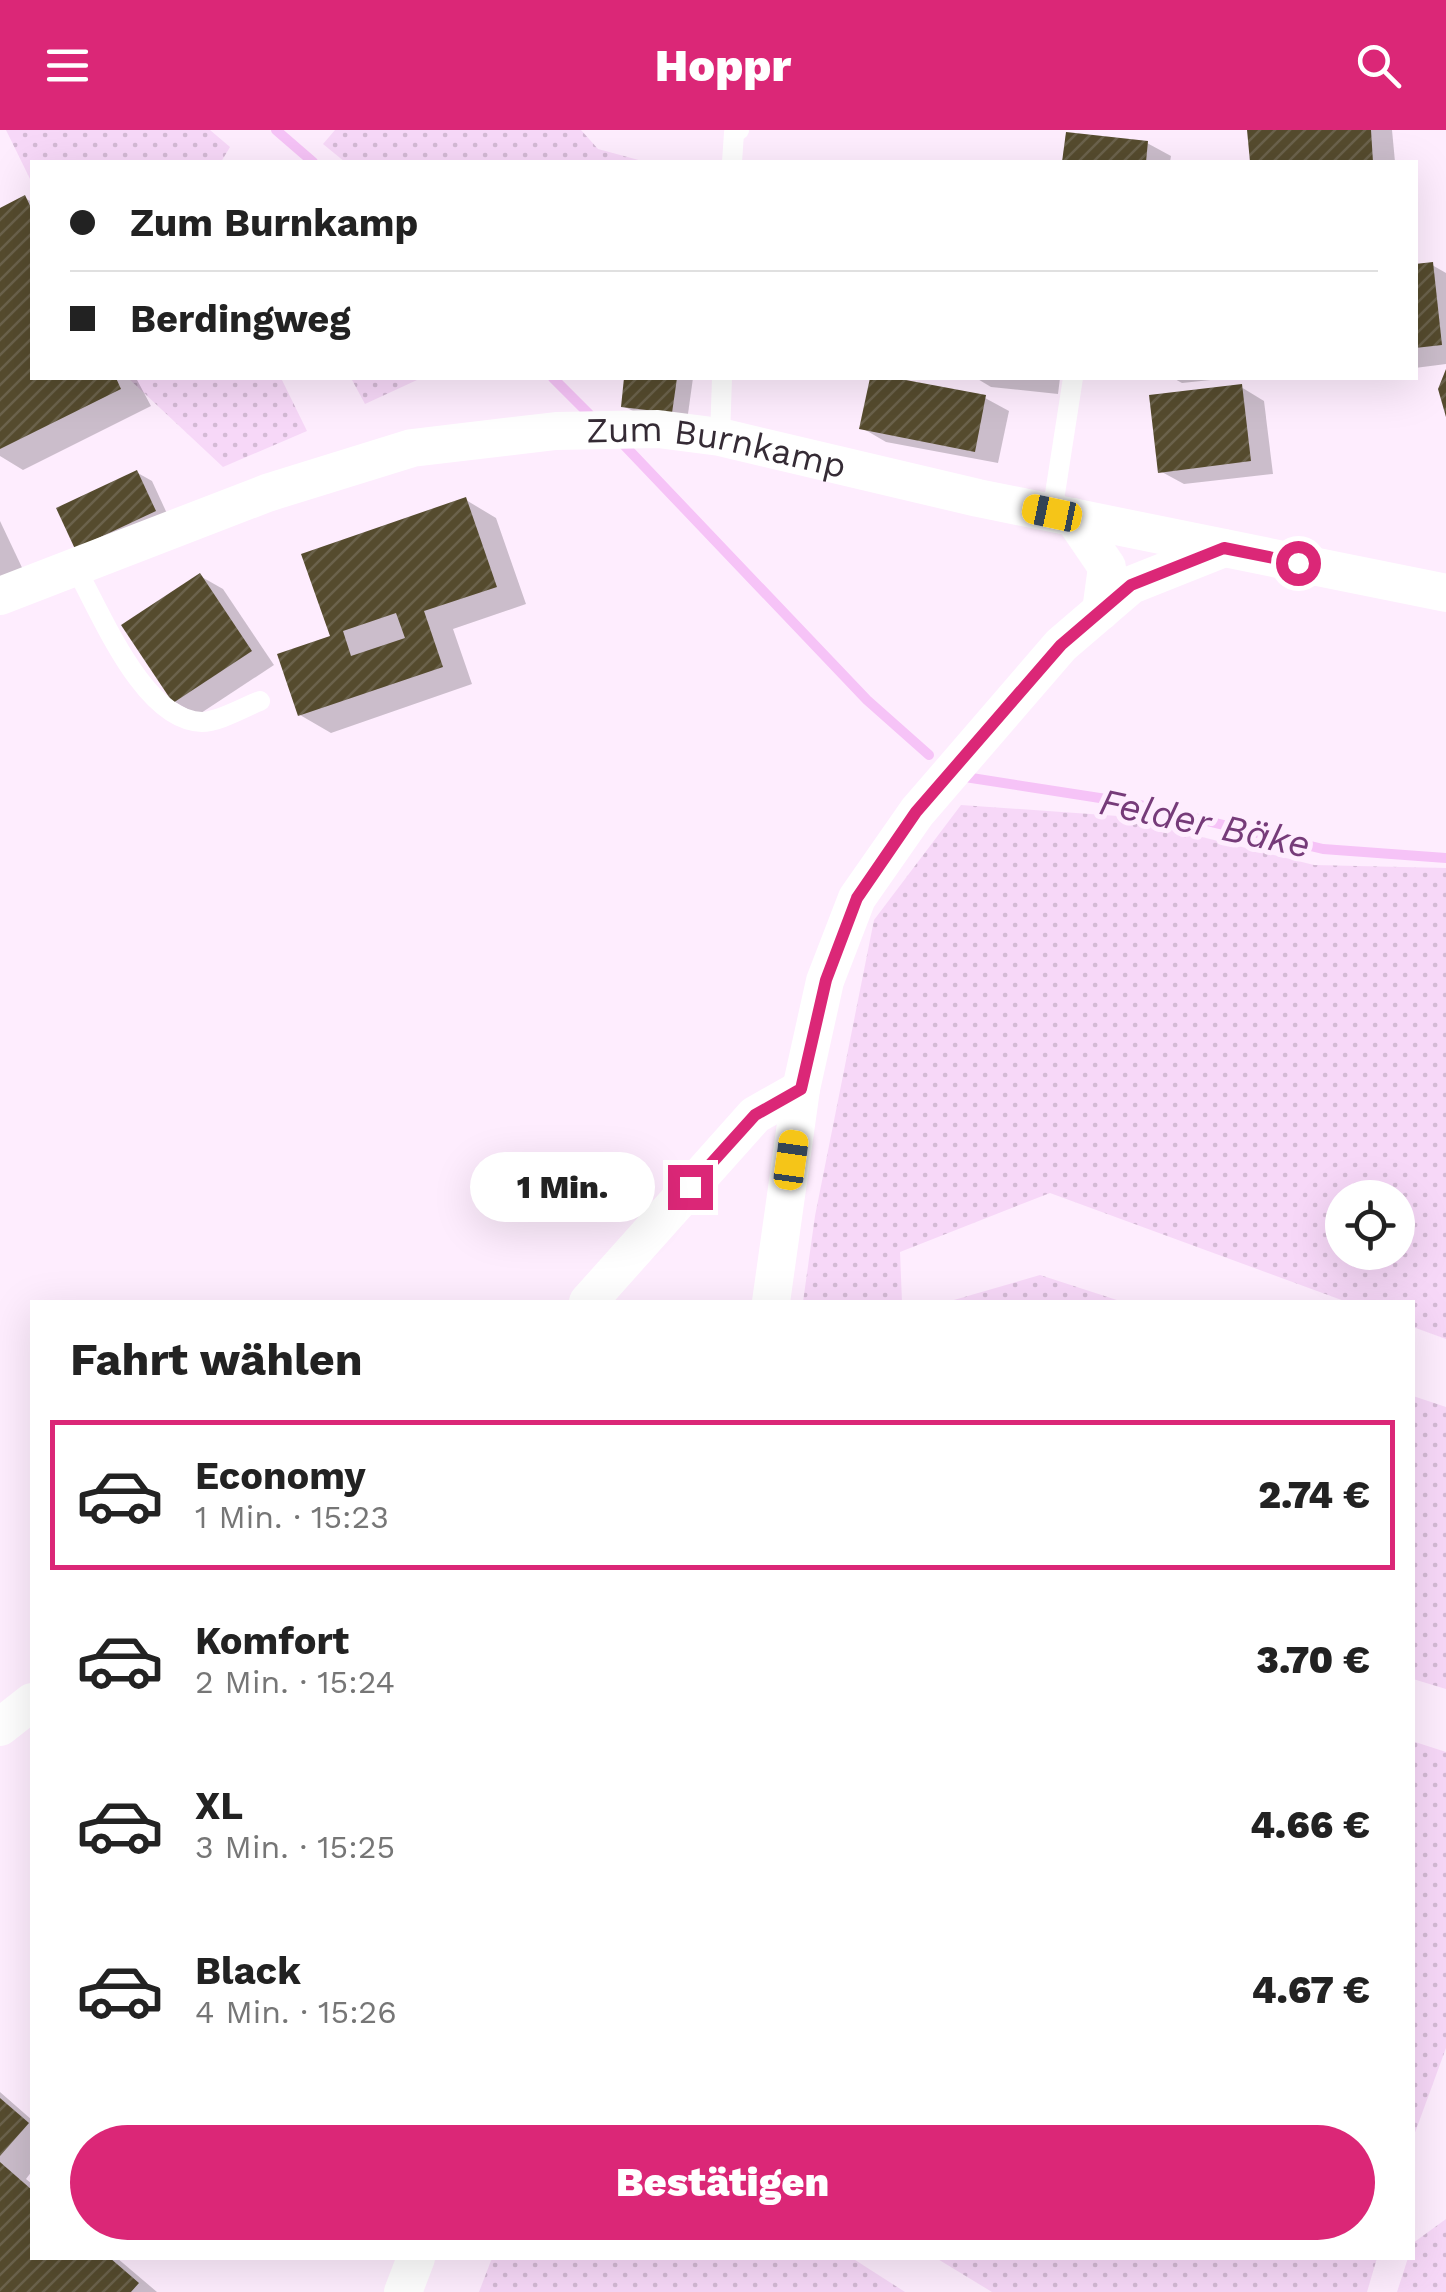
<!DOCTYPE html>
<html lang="de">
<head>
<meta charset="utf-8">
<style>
  :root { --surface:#fff; --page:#f6f6f6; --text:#222; --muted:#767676; --line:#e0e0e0; --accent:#db2777 }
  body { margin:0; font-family:"Work Sans",sans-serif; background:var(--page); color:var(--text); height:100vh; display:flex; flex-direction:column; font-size:38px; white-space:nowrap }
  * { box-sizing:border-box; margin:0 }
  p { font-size:32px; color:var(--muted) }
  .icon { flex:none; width:55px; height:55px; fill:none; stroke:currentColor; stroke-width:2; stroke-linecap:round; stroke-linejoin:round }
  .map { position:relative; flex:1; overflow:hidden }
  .side { position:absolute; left:30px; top:1170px; width:1385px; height:960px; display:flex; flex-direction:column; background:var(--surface); border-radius:0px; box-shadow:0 10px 40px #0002 }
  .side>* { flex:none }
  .guide { position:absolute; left:30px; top:30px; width:1388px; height:220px; border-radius:0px; box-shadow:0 10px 40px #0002; display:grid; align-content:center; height:220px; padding:0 40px; background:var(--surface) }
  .controls { position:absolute; left:1325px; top:1050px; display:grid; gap:20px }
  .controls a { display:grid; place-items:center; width:90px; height:90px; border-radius:50%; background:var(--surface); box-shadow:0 10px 40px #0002; font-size:50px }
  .end { position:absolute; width:45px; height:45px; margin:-22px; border:12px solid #db2777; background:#fff; box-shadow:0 0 0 5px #fff }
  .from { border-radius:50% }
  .bubble { position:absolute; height:70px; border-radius:35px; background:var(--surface); box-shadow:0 10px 40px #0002; font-size:32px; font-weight:800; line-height:70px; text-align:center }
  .car { position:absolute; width:30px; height:60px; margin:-30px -15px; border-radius:12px; box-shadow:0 0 8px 2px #0007; background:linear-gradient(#f5c518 24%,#345 0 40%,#f5c518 0 76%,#345 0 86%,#f5c518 0) }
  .guide b { display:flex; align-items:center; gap:35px; height:95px; font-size:38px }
  .guide b+b { border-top:2px solid var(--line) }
  .guide i { width:25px; height:25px; background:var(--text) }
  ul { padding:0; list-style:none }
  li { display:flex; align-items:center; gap:30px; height:150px; margin:0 20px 15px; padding:0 20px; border:5px solid transparent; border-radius:0px }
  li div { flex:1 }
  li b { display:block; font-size:38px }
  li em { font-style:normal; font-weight:800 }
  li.on { border-color:var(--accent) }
  li>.icon { width:90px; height:90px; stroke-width:1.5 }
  h2 { padding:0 40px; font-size:45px; line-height:120px }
  .primary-button { display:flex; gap:20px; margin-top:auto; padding:20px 40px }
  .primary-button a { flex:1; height:115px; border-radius:60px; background:var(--accent); color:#fff; font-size:40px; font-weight:800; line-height:115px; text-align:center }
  header { display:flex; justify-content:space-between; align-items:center; height:130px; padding:0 40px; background:var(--accent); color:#fff; font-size:45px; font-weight:800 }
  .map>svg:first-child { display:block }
  .green { fill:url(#green-dots); fill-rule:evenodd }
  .shadow { fill:#0003 }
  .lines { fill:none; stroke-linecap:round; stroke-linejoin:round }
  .stream { stroke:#f6c3f7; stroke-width:10 }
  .building { fill:url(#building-hatch); fill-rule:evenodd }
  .service { stroke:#fff; stroke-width:20 }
  .minor { stroke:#fff; stroke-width:38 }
  .route { stroke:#db2777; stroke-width:12 }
  .labels { text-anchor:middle; stroke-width:10; stroke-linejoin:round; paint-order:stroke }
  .street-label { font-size:35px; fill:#352b35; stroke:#feedfe }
  .water-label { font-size:38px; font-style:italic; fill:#763b79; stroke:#feedfe }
</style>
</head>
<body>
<header><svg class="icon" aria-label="menu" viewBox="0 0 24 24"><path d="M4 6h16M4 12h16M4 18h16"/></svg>Hoppr<svg class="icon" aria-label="search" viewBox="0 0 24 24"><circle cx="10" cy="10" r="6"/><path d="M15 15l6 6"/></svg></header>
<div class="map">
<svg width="1446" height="2162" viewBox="0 0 1446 2162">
  <defs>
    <pattern id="green-dots" width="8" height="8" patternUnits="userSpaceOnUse" patternTransform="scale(2.5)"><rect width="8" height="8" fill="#f7d8f8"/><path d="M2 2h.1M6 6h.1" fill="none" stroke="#d4bad5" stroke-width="1.8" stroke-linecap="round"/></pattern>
    <pattern id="building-hatch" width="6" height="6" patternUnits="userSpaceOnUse" patternTransform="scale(2.5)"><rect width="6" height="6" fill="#554b2e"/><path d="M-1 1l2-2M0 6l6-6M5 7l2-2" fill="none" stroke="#6b624c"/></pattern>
  </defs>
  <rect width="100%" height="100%" fill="#feedfe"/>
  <g class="green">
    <path d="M6 0H210L230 17 221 32H32V53Z"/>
    <path d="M335 0H581L598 19 646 32H345L323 14Z"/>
    <path d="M128 248H281L307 301 223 337Z"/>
    <path d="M351 248H440L417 250 365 274Z"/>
    <path d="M961 675 1118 686 1314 735 1446 738V1209L1413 1197 1412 1172H1347L1050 1063 900 1122 902 1172H803L815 1086 874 790ZM1342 1068H1398V1122H1342Z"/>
    <path d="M1040 1145 1123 1172H947Z"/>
    <path d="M1413 1266 1446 1277V1559L1413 1549Z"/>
    <path d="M1412 1611 1446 1622V1918L1413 2008Z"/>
    <path d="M1446 2089V2162H1397L1408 2128H1412L1413 2113Z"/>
    <path d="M492 2128H852L905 2162H479Z"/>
    <path d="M936 2128H1377L1367 2162H992Z"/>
  </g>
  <g class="shadow">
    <path d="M1249 0H1392L1395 32H1252Z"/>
    <path d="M1068 4 1147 13 1171 26 1170 32H1065Z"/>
    <path d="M25 68 32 72V248H136L151 276 23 340 0 326V81Z"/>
    <path d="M1432 135 1446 143V234L1415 238V137Z"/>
    <path d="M627 248H693L687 291 639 284 623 276Z"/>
    <path d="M872 248 985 268 1009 281 998 333 886 312 862 298Z"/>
    <path d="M976 248H1060L1058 264 991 257Z"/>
    <path d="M1173 248H1230L1182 253Z"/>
    <path d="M1241 257 1264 271 1273 344 1184 354 1160 341Z"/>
    <path d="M136 342 152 351 170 390 77 418Z"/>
    <path d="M466 370 496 388 526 474 453 499 472 554 331 603 300 585 333 508Z"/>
    <path d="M0 391 26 446 0 459Z"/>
    <path d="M200 446 223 459 274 535 198 585 175 572Z"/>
    <path d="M0 1962 32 1990V2041L26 2049 32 2054V2128H117L157 2162H0Z"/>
  </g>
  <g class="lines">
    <g class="stream">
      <path d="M276 0 313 32"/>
      <path d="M553 248 589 284"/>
      <path d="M624 315 867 570 929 625"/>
      <path d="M965 647 1132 673 1323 719 1446 728"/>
    </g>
  </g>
  <g class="building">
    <path d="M1247 0H1371L1373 32H1250Z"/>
    <path d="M1066 2 1148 11 1146 32H1062Z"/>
    <path d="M25 65 32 80V248H116L121 259 0 319V78Z"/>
    <path d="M1433 132 1442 215 1415 218V134Z"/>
    <path d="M1446 239V287L1438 259Z"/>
    <path d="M624 248H677L672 283 621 277Z"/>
    <path d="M870 248H895L986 265 975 322 859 299Z"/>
    <path d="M1242 254 1251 331 1158 343 1149 265Z"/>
    <path d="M137 340 156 381 75 419 56 378Z"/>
    <path d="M466 367 497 457 424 481 443 537 298 586 277 524 330 506 301 424ZM396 483 405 508 351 526 343 501Z"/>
    <path d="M200 443 252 521 173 573 121 495Z"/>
    <path d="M0 1968 29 1993 0 2026Z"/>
    <path d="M0 2032 32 2060V2128H110L139 2153 131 2162H0Z"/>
  </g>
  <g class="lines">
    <g class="service">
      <path d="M732 32 734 3 739 0"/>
      <path d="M720 307 722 248"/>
      <path d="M1052 383 1073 248"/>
      <path d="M75 437C101 482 143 591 202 592 219 592 244 577 260 571"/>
    </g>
    <g class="minor">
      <path d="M1073 387 1107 437 1101 481"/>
      <path id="s1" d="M0 466 267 363 412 318 556 301 658 299 720 307 978 368 1446 463"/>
      <path d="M588 1172 755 985 801 959"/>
      <path d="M771 1172 801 959 825 851 857 768 917 682 1061 515 1131 455 1224 418"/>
      <path d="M0 1597 32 1572"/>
      <path d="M403 2162 416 2128"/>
    </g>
  </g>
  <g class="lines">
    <path class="route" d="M690 1057 755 985 801 959 826 850 857 768 916 682 1061 515 1131 455 1224 418 1298 433"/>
  </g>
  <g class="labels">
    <g class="street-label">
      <text dy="12" stroke="none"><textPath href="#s1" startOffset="745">Zum Burnkamp</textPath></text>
    </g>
    <g class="water-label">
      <text transform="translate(1205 693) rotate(12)" y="13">Felder Bäke</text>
    </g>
  </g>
</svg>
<div class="controls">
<a><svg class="icon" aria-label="locate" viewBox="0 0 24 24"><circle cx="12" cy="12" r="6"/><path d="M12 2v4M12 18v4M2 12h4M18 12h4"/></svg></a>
</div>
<i class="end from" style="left:1298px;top:433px"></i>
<i class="end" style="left:690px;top:1057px"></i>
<div class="bubble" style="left:470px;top:1022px;width:185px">1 Min.</div>
<i class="car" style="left:1052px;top:383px;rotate:282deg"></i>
<i class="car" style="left:791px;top:1030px;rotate:8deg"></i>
<div class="guide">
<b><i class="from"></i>Zum Burnkamp</b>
<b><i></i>Berdingweg</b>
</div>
<section class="side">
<h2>Fahrt wählen</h2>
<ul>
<li class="on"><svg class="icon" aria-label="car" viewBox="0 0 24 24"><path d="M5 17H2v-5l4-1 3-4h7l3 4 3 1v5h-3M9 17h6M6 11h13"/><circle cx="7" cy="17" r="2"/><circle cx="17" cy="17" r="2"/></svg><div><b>Economy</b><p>1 Min. · 15:23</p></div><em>2.74 €</em></li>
<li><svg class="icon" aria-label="car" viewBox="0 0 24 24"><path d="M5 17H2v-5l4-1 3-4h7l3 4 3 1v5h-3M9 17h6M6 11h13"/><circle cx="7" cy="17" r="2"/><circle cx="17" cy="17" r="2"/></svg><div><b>Komfort</b><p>2 Min. · 15:24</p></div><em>3.70 €</em></li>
<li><svg class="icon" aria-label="car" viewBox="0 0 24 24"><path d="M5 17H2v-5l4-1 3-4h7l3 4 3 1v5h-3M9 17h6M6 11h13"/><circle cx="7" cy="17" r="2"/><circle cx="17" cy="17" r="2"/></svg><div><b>XL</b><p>3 Min. · 15:25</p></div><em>4.66 €</em></li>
<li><svg class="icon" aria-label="car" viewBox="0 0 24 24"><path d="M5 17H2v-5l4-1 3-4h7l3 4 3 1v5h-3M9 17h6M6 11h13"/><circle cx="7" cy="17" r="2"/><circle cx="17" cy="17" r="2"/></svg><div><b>Black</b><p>4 Min. · 15:26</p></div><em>4.67 €</em></li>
</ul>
<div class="primary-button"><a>Bestätigen</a></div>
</section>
</div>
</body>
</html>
